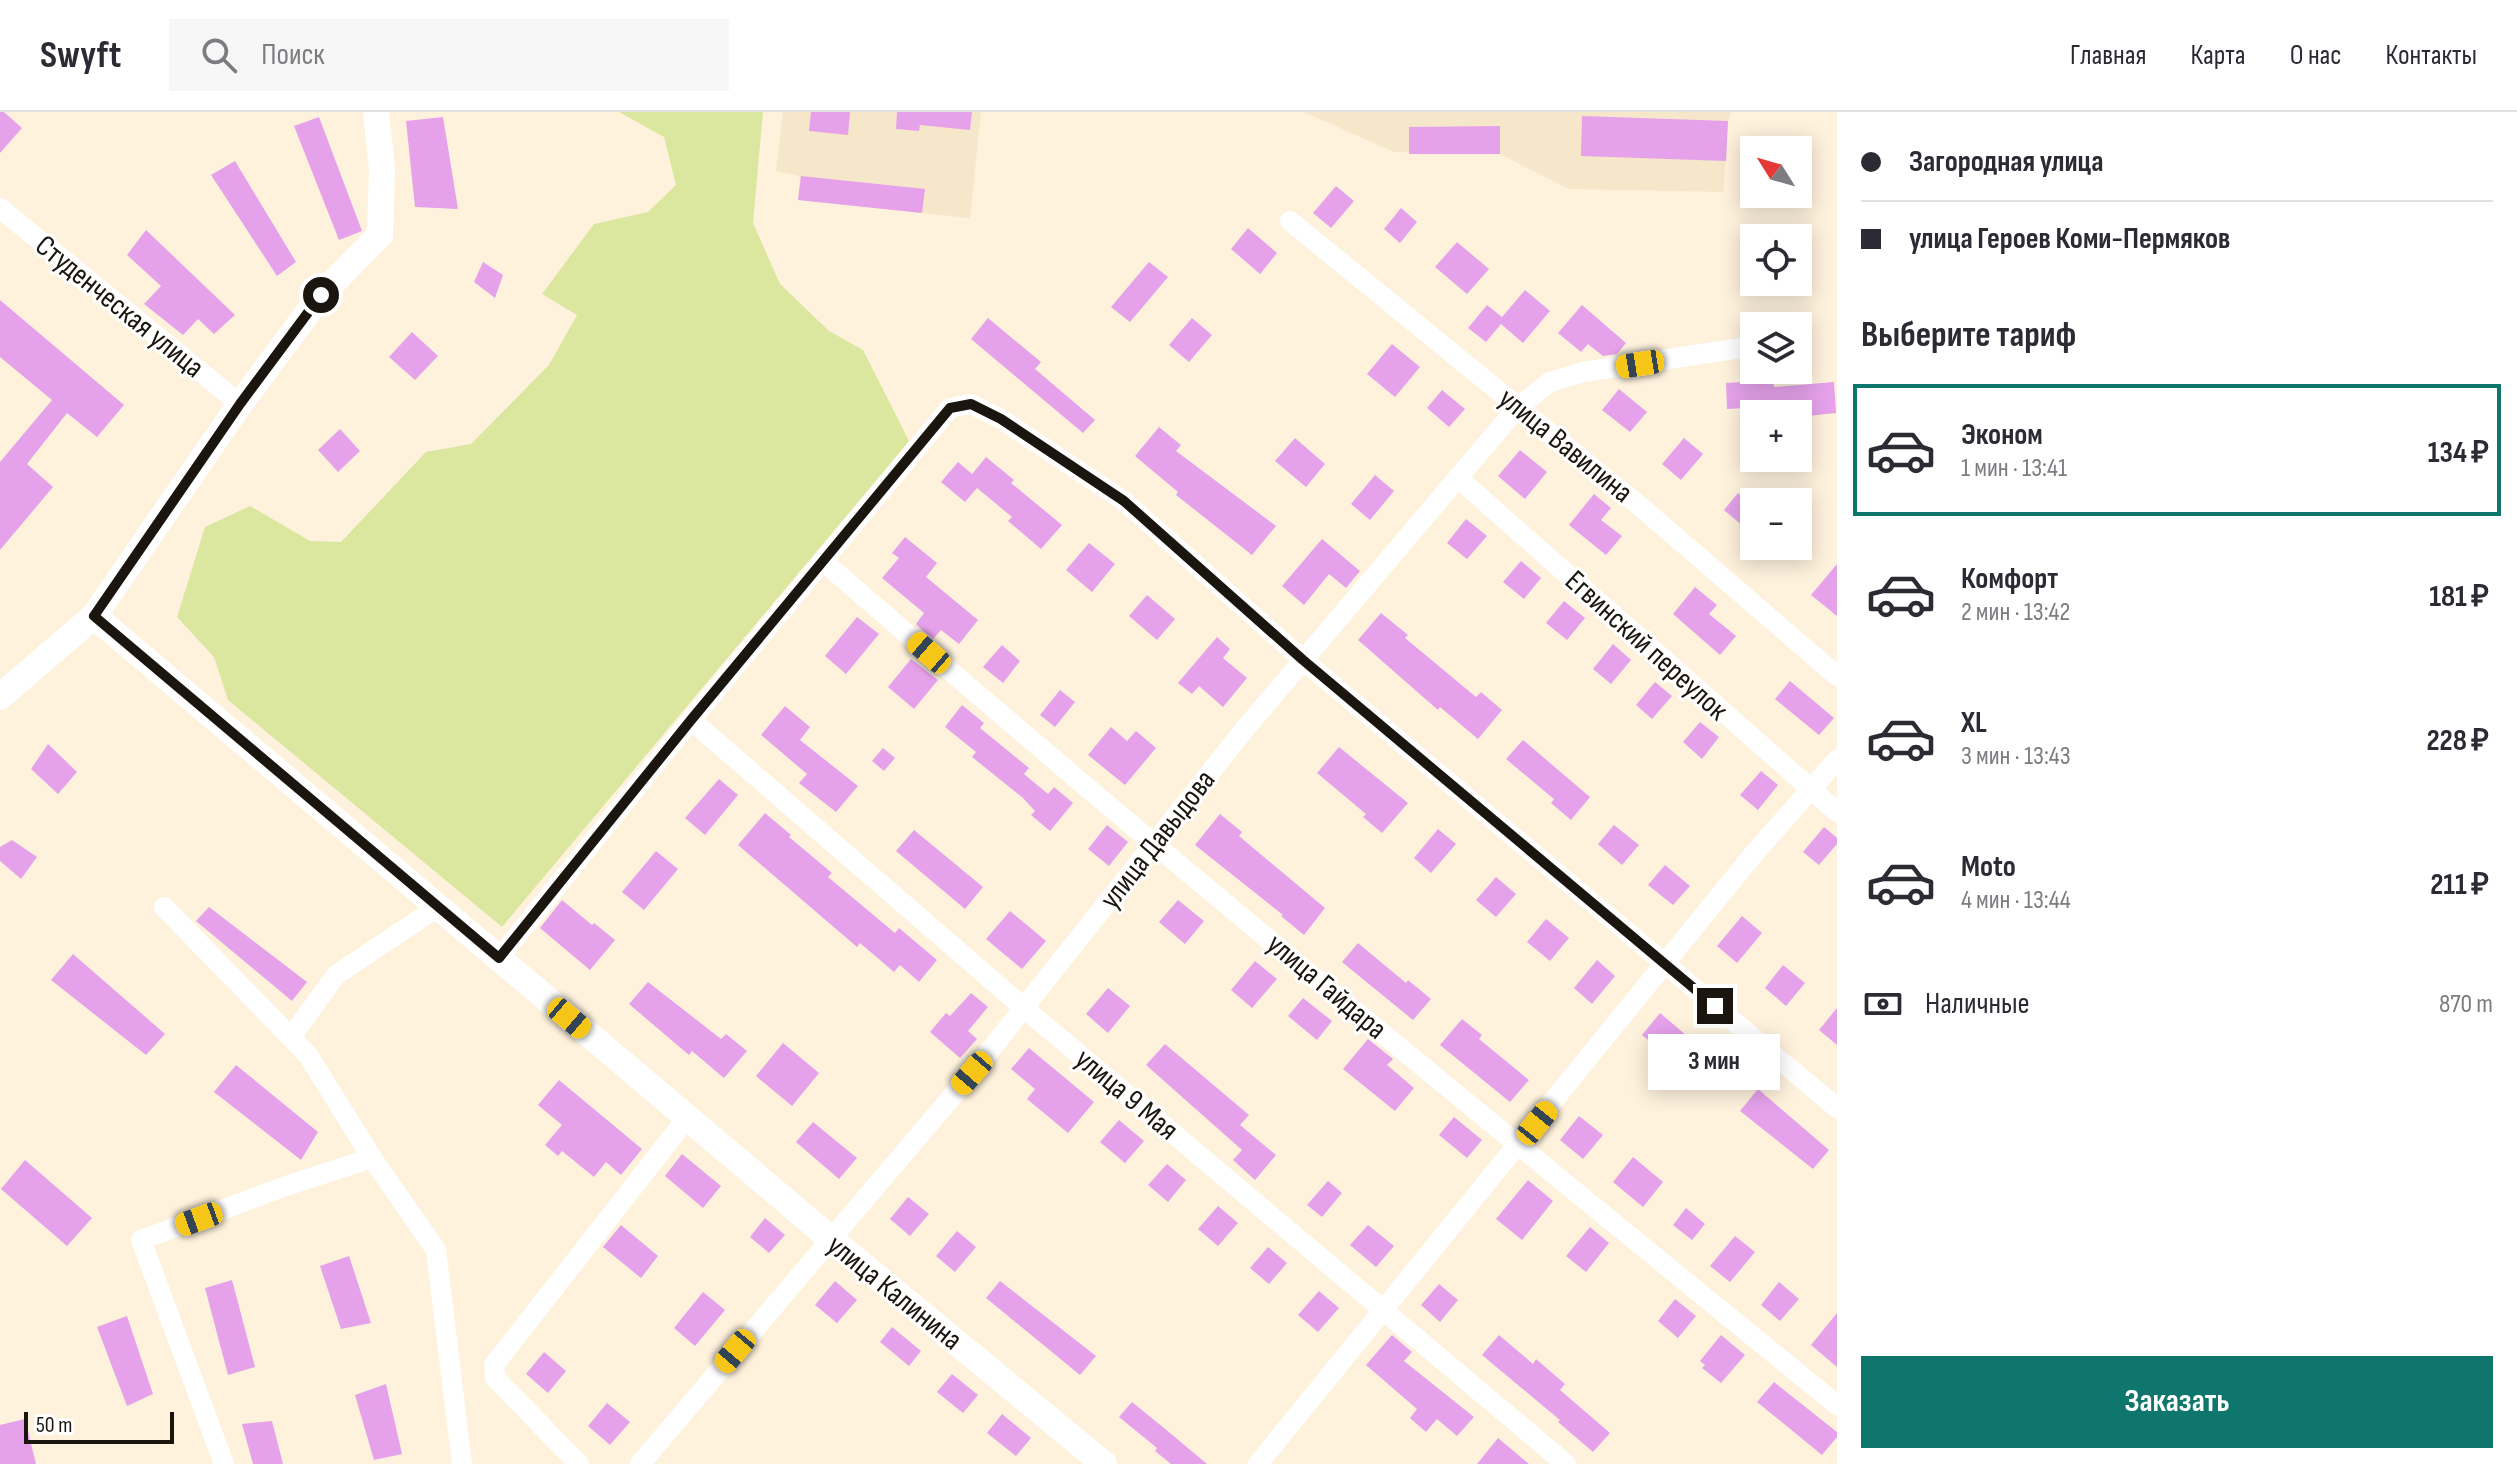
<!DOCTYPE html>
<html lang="ru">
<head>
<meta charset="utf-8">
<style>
  :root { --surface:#fff; --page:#f7f7f7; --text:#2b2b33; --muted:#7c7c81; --line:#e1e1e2; --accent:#0f766e }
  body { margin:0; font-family:"Sofia Sans Condensed",sans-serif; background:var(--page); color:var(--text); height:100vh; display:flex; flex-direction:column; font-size:30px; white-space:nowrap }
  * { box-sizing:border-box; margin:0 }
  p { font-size:26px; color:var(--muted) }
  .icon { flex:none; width:44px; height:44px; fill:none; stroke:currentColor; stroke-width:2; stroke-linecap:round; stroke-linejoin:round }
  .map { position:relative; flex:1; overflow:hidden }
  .side { display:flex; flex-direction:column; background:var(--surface); width:680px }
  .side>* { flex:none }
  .hud { display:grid; align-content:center; height:176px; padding:0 24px; background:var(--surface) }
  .needle { width:52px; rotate:307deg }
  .tools { position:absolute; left:1740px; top:24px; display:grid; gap:16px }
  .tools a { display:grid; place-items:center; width:72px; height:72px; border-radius:0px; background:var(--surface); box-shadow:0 4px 20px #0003; font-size:40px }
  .scale { position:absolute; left:24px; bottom:20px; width:150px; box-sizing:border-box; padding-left:8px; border:4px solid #1a160f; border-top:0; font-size:22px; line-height:28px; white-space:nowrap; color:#1a160f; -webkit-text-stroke:6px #fff; paint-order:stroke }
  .end { position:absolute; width:36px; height:36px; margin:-18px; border:10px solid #1a160f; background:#fff; box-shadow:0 0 0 4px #fff }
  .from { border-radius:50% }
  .bubble { position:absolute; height:56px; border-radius:0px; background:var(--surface); box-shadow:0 4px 20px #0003; font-size:26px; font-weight:700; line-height:56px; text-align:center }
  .car { position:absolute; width:24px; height:48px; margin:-24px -12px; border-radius:10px; box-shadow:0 0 6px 2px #0007; background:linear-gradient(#f5c518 24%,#345 0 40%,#f5c518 0 76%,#345 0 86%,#f5c518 0) }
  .hud b { display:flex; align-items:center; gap:28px; height:76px; font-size:30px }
  .hud b+b { border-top:2px solid var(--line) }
  .hud i { width:20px; height:20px; background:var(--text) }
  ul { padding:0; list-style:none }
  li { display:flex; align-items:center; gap:24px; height:132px; margin:0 16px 12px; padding:0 8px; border:4px solid transparent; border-radius:0px }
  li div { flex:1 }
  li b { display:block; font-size:30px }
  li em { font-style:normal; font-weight:700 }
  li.selected { border-color:var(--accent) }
  li>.icon { width:72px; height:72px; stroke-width:1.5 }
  h2 { padding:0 24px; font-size:36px; line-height:96px }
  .pay { display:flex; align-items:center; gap:20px; height:88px; padding:0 24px; font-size:30px }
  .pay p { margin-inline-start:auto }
  .cta { display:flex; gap:16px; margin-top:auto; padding:16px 24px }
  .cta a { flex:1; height:92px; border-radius:0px; background:var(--accent); color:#fff; font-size:32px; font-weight:700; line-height:92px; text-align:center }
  header { display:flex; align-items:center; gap:48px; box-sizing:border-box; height:112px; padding:0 40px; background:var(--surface); border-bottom:2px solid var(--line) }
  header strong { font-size:38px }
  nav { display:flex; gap:44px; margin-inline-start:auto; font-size:28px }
  .search { width:560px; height:72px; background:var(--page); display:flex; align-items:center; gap:20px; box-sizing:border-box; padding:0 28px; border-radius:0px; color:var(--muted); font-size:30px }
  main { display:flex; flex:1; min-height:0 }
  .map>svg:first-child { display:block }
  .built { fill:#f6e6ca }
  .green { fill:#dbe69f }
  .building { fill:#e5a2eb }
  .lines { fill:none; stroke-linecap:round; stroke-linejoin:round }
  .minor { stroke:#fff; stroke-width:20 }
  .tertiary { stroke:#fff; stroke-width:26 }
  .route { stroke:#1a160f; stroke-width:10 }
  .labels { text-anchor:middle; stroke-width:6; stroke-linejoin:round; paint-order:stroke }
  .street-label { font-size:30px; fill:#1a160f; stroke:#fff }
</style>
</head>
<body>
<header>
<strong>Swyft</strong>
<div class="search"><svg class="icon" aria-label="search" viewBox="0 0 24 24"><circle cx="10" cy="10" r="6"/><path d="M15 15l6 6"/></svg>Поиск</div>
<nav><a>Главная</a><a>Карта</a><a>О нас</a><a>Контакты</a></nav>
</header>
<main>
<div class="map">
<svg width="1837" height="1352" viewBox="0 0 1837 1352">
  <rect width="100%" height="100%" fill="#fef2dd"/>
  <g class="built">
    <path d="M783 0H981L970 106 798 88 800 64 776 59Z"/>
    <path d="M1304 0H1731L1728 9 1723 80 1569 77 1500 42 1394 40Z"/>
  </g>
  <path class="green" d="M619 0H763L753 111 780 172 829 219 863 238 909 329 502 815 228 588 214 545 177 505 205 415 250 394 310 429 341 430 426 340 471 332 549 253 577 203 542 182 594 112 648 100 676 73 664 25Z"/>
  <g class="building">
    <path d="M0 0H4L22 16 0 41Z"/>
    <path d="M811 0H850L848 23 809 19Z"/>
    <path d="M897 0H972L970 18 920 13 919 19 896 17Z"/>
    <path d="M1582 4 1728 9 1726 49 1581 44Z"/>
    <path d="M319 5 362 119 339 128 294 14Z"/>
    <path d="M443 5 458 97 415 95 406 9Z"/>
    <path d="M1500 14V42H1409V15Z"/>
    <path d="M235 49 296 150 277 164 211 63Z"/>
    <path d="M801 64 925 77 922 101 798 88Z"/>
    <path d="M1336 74 1354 89 1331 116 1313 101Z"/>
    <path d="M1401 96 1417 110 1400 131 1384 117Z"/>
    <path d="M1248 116 1277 141 1260 162 1231 137Z"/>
    <path d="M146 118 235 203 214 222 198 207 183 223 144 192 161 174 127 143Z"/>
    <path d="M1457 130 1489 157 1467 182 1435 155Z"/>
    <path d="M483 150 503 163 495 186 474 170Z"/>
    <path d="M1149 150 1168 165 1130 210 1111 195Z"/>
    <path d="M1525 178 1550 199 1523 231 1501 212 1486 230 1468 216 1487 193 1502 205Z"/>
    <path d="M0 188 124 293 97 325 67 301 27 352 53 375 0 438V350L52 288 0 245Z"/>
    <path d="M1582 193 1626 231 1617 242 1603 244 1588 232 1581 240 1558 221Z"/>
    <path d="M988 206 1041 250 1035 257 1095 308 1083 321 971 227Z"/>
    <path d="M1192 206 1212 223 1189 250 1169 233Z"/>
    <path d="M412 220 438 244 415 268 389 245Z"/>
    <path d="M1392 232 1420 255 1395 285 1367 262Z"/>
    <path d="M1773 268 1774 275 1834 270 1836 301 1798 305V293L1727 297 1726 271Z"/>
    <path d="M1619 277 1647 300 1630 320 1602 298Z"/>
    <path d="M1442 278 1465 297 1449 315 1427 296Z"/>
    <path d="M1159 315 1181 333 1176 339 1276 414 1252 443 1176 383 1178 380 1135 344Z"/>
    <path d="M340 317 360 339 338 360 318 338Z"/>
    <path d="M1295 326 1325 352 1306 375 1275 349Z"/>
    <path d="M1684 326 1703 342 1681 368 1662 352Z"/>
    <path d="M1520 338 1547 360 1525 387 1498 364Z"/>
    <path d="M986 345 1014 368 1011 371 1062 413 1041 437 1008 409 1012 405 977 376 965 390 941 370 958 350 972 362Z"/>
    <path d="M1375 363 1394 379 1370 408 1351 392Z"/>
    <path d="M1738 381 1754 394V400L1743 414 1724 398Z"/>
    <path d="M1594 382 1611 396 1601 408 1622 424 1606 443 1569 413Z"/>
    <path d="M1466 407 1487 424 1467 447 1447 431Z"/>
    <path d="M905 425 937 451 926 465 978 508 959 532 941 518 933 527 921 517 916 512 924 501 882 466 899 446 892 441Z"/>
    <path d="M1322 427 1360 459 1346 476 1329 462 1304 493 1282 474Z"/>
    <path d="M1089 431 1115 452 1092 480 1066 458Z"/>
    <path d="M1521 449 1541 466 1524 487 1503 470Z"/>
    <path d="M1837 452V504L1811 483Z"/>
    <path d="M1695 475 1717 493 1709 502 1736 524 1720 543 1673 502Z"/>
    <path d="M1147 483 1175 507 1157 528 1129 504Z"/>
    <path d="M1564 489 1585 506 1567 528 1546 511Z"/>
    <path d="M1381 501 1408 523 1405 526 1476 585 1481 580 1502 598 1478 627 1440 595 1438 598 1358 528Z"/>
    <path d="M857 505 879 522 846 562 825 544Z"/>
    <path d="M1217 525 1230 537 1223 546 1247 566 1223 595 1199 574 1192 582 1178 571Z"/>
    <path d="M1613 532 1631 548 1611 572 1593 557Z"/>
    <path d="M1002 533 1020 549 1003 571 983 555Z"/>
    <path d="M911 547 938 568 914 597 888 575Z"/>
    <path d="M1790 569 1834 606 1819 623 1775 587Z"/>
    <path d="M1655 570 1672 584 1652 607 1636 593Z"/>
    <path d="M1060 578 1075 590 1055 615 1040 603Z"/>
    <path d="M962 593 984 611 980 616 1029 656 1024 662 1048 682 1054 675 1073 691 1050 719 1031 703 1035 699 1023 686 972 645 976 640 945 615Z"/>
    <path d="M785 594 810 615 800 628 858 674 836 700 799 671 807 662 761 623Z"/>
    <path d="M1700 610 1719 625 1702 647 1683 630Z"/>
    <path d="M1111 615 1127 629 1136 619 1156 636 1125 673 1088 643Z"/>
    <path d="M1523 628 1590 685 1571 708 1551 691 1554 687 1506 647Z"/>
    <path d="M48 632 77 660 58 682 31 657Z"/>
    <path d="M1339 635 1408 691 1382 721 1363 705 1366 702 1317 661Z"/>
    <path d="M883 636 895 646 884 659 872 649Z"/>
    <path d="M1761 659 1778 673 1758 698 1740 683Z"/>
    <path d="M719 667 738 683 705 723 685 706Z"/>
    <path d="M765 701 791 723 789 725 832 761 828 765 895 821 899 816 937 848 919 870 900 853 894 860 860 831 857 835 738 733Z"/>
    <path d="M1220 702 1242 720 1239 724 1325 796 1304 823 1281 804 1283 803 1195 733Z"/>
    <path d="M1107 713 1128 730 1109 754 1088 737Z"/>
    <path d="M1614 713 1639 733 1622 753 1598 732Z"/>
    <path d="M1824 715 1837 726V732L1819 753 1803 740Z"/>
    <path d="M1438 717 1456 732 1431 761 1414 746Z"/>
    <path d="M914 718 983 775 965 797 896 739Z"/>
    <path d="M12 728 37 745 21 767 0 749V735Z"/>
    <path d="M656 739 678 757 644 798 622 780Z"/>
    <path d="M1665 753 1690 774 1673 793 1648 773Z"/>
    <path d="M1496 765 1516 782 1496 805 1476 788Z"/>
    <path d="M562 788 592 813 594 811 615 828 590 858 540 816Z"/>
    <path d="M1178 788 1204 809 1185 832 1159 810Z"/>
    <path d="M209 795 307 870 292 889 196 809Z"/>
    <path d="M1010 799 1046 829 1022 857 986 827Z"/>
    <path d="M1742 804 1762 821 1737 851 1717 834Z"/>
    <path d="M1546 807 1569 826 1550 849 1527 830Z"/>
    <path d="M1358 831 1406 871 1408 868 1431 887 1413 908 1342 850Z"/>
    <path d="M73 842 165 922 146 943 51 868Z"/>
    <path d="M1597 848 1615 864 1592 892 1574 876Z"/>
    <path d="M1255 849 1277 867 1252 896 1231 878Z"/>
    <path d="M1783 853 1805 871 1786 894 1765 876Z"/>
    <path d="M648 870 721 927 726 922 747 939 724 966 692 939 689 943 629 892Z"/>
    <path d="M1108 876 1130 894 1108 921 1086 902Z"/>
    <path d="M971 881 988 895 968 919 977 927 960 946 930 920 946 901 950 904Z"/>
    <path d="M1303 886 1332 909 1317 928 1288 904Z"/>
    <path d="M1837 896V933L1819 918Z"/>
    <path d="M1660 901 1686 923 1668 944 1642 923Z"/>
    <path d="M1462 907 1482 923 1479 927 1529 968 1510 990 1440 933Z"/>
    <path d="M1368 927 1393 947 1387 953 1414 976 1395 999 1343 957Z"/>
    <path d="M783 931 819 961 792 994 756 964Z"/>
    <path d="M1165 932 1249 1003 1240 1013 1276 1043 1255 1068 1233 1048 1242 1038 1146 953Z"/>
    <path d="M1029 936 1094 990 1068 1021 1027 987 1035 977 1011 957Z"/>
    <path d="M236 953 318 1020 301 1048 214 980Z"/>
    <path d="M559 968 642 1037 621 1063 606 1050 594 1065 562 1039 558 1044 545 1033 562 1013 538 993Z"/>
    <path d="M1758 977 1829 1038 1813 1057 1740 999Z"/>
    <path d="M1579 1004 1603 1023 1583 1047 1560 1028Z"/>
    <path d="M1454 1005 1482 1028 1467 1046 1439 1023Z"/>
    <path d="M1119 1008 1144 1029 1125 1051 1100 1030Z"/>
    <path d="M813 1010 857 1046 839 1067 796 1030Z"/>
    <path d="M682 1042 721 1074 703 1096 665 1064Z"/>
    <path d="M1633 1045 1663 1070 1643 1095 1613 1070Z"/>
    <path d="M25 1048 92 1106 67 1134 1 1077Z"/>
    <path d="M1167 1052 1186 1068 1168 1090 1148 1073Z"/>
    <path d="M1528 1068 1553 1089 1522 1128 1496 1107Z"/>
    <path d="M1328 1069 1342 1081 1322 1105 1307 1093Z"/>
    <path d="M908 1085 929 1102 910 1124 890 1107Z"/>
    <path d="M1218 1094 1238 1111 1218 1134 1198 1117Z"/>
    <path d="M1686 1096 1705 1112 1692 1128 1673 1113Z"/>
    <path d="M765 1106 785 1123 769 1141 750 1125Z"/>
    <path d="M621 1113 658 1144 641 1166 603 1135Z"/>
    <path d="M1368 1113 1394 1134 1376 1155 1350 1133Z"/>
    <path d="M1590 1115 1609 1131 1586 1160 1566 1144Z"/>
    <path d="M957 1119 976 1135 955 1160 936 1144Z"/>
    <path d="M1735 1124 1755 1140 1730 1170 1710 1154Z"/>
    <path d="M1268 1135 1287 1151 1269 1172 1250 1156Z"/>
    <path d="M349 1144 371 1211 341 1217 320 1154Z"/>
    <path d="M232 1168 255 1255 228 1263 205 1176Z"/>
    <path d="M835 1169 857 1188 837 1211 815 1193Z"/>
    <path d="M1000 1169 1096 1244 1080 1263 986 1186Z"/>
    <path d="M1779 1170 1799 1187 1780 1209 1761 1193Z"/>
    <path d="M1439 1172 1458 1188 1440 1210 1421 1193Z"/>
    <path d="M1319 1179 1339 1196 1318 1220 1298 1203Z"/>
    <path d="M703 1180 725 1198 695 1234 674 1216Z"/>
    <path d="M1675 1187 1696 1204 1678 1226 1658 1209Z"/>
    <path d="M1837 1201V1255L1811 1233Z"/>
    <path d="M127 1204 153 1282 127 1294 97 1215Z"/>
    <path d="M892 1215 921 1239 909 1254 880 1230Z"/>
    <path d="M1392 1223 1412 1240 1404 1249 1474 1305 1457 1324 1437 1307 1426 1320 1410 1306 1417 1297 1366 1253Z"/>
    <path d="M1499 1223 1533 1252 1536 1247 1565 1272 1560 1278 1610 1321 1593 1340 1558 1310 1560 1308 1482 1243Z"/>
    <path d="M1721 1223 1745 1243 1721 1271 1702 1256 1705 1253 1700 1249Z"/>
    <path d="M544 1240 566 1259 548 1281 526 1262Z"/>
    <path d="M952 1262 978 1283 963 1301 937 1280Z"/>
    <path d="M1774 1270 1837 1320V1325L1822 1343 1757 1290Z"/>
    <path d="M386 1272 402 1342 374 1348 355 1283Z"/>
    <path d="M1132 1290 1170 1321 1207 1352H1171L1155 1339 1157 1336 1119 1305Z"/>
    <path d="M607 1291 630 1310 610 1333 588 1314Z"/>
    <path d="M1002 1302 1031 1326 1016 1344 987 1321Z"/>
    <path d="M25 1307 36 1352H0V1313Z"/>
    <path d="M272 1309 283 1352H253L242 1312Z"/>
    <path d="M1498 1326 1529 1352H1477Z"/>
  </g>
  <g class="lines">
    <g class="minor">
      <path d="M0 96 240 292"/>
      <path d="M1290 109 1642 396 1837 564"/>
      <path d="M1458 366 1837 700"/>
      <path d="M823 449C1154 738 1496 1015 1837 1293"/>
      <path d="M691 608 1024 896 1566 1352"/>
      <path d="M164 795 308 943 372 1046 436 1138 462 1352"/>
      <path d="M499 846 691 608 950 296 971 292 1001 307 1124 389 1303 548 1837 996"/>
      <path d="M291 925 336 863 438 795"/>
      <path d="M224 1352 141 1128 286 1074 372 1046"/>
      <path d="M579 1352 495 1266 494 1253 687 1006"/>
      <path d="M640 1352 972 961 1244 618 1518 295 1550 270 1583 260 1754 234"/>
      <path d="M1258 1352 1752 744 1837 648"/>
    </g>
    <g class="tertiary">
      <path d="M94 504 831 1127 1104 1352"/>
      <path d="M0 585 94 504 240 292 321 183 380 123 382 57 376 0"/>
    </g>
  </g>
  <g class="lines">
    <path class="route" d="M321 183 240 292 94 504 499 846 691 608 950 296 971 292 1001 307 1124 389 1303 548 1715 894"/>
  </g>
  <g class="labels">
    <g class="street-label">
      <text transform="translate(120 194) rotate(39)" y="10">Студенческая улица</text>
      <text transform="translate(1566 333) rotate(39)" y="10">улица Вавилина</text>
      <text transform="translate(1647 533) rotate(42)" y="10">Егвинский переулок</text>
      <text transform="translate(1157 727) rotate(-52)" y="10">улица Давыдова</text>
      <text transform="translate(1327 874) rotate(40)" y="10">улица Гайдара</text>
      <text transform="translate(1127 982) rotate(40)" y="10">улица 9 Мая</text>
      <text transform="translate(895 1180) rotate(39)" y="10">улица Калинина</text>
    </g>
  </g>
</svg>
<div class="tools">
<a><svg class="needle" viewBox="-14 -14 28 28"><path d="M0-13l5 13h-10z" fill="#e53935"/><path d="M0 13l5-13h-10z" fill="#7c7c81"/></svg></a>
<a><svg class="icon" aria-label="locate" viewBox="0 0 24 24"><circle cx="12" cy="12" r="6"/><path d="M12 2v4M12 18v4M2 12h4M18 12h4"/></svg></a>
<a><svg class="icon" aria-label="layers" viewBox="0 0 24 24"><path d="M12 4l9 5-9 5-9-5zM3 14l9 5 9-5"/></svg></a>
<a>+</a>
<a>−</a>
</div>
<div class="scale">50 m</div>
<i class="end from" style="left:321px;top:183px"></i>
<i class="end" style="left:1715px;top:894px"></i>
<div class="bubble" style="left:1648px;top:922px;width:132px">3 мин</div>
<i class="car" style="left:1640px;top:252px;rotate:261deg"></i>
<i class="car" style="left:929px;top:541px;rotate:311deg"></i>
<i class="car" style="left:569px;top:906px;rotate:130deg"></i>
<i class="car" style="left:972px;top:961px;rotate:221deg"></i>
<i class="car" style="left:1537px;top:1011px;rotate:39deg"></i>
<i class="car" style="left:199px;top:1107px;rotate:250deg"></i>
<i class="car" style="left:735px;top:1239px;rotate:220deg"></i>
</div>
<section class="side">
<div class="hud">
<b><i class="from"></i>Загородная улица</b>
<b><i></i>улица Героев Коми-Пермяков</b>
</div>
<h2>Выберите тариф</h2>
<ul>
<li class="selected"><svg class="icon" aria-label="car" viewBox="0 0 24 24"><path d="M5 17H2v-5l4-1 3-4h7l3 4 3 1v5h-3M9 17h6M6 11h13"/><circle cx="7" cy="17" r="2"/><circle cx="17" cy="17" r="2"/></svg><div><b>Эконом</b><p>1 мин · 13:41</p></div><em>134 ₽</em></li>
<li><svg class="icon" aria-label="car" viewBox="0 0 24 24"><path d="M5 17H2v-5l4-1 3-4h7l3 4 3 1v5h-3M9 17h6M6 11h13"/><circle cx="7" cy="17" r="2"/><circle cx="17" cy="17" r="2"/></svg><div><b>Комфорт</b><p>2 мин · 13:42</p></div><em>181 ₽</em></li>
<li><svg class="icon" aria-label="car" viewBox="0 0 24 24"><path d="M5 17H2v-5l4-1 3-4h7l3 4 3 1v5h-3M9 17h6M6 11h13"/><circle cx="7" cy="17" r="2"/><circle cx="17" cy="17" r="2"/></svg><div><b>XL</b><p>3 мин · 13:43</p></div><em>228 ₽</em></li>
<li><svg class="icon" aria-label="car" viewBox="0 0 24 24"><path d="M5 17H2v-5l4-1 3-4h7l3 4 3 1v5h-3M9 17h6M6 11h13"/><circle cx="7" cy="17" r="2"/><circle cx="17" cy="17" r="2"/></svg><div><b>Moto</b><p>4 мин · 13:44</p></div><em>211 ₽</em></li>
</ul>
<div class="pay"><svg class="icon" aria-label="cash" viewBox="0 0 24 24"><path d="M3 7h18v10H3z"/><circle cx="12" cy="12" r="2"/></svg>Наличные<p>870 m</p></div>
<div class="cta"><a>Заказать</a></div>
</section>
</main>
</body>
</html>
